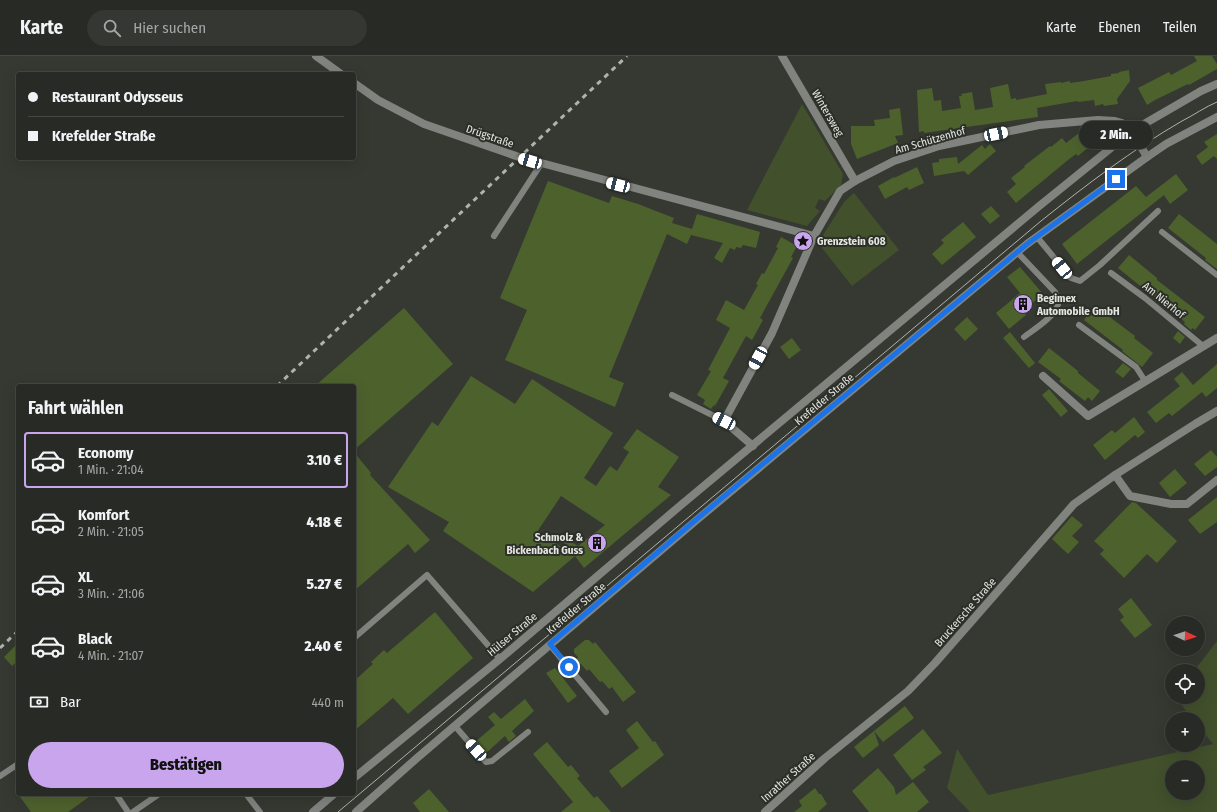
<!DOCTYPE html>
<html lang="de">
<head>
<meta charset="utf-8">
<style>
  :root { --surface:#282b25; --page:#343732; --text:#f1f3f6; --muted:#a5a7a7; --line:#444742; --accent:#c9a5ee }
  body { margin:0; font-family:"Fira Sans Condensed",sans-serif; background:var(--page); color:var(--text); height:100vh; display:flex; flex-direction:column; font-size:15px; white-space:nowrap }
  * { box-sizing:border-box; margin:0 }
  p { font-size:13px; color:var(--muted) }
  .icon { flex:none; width:22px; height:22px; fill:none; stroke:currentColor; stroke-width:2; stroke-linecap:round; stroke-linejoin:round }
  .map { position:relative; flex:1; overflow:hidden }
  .side { position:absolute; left:16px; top:328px; width:340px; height:412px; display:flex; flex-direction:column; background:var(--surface); border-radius:4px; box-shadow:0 4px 16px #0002,0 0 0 1px var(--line) }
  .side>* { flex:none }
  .banner { position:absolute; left:16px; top:16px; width:340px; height:88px; border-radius:4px; box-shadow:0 4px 16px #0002,0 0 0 1px var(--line); display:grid; align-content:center; height:88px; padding:0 12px; background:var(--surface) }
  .needle { width:26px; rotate:94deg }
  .controls { position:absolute; left:1165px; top:560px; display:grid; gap:8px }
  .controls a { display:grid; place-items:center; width:40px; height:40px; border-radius:50%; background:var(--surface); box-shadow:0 4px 16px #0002,0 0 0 1px var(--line); font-size:20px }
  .end { position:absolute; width:18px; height:18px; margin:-9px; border:5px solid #1a73e8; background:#fff; box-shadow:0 0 0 2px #fff }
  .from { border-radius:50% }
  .bubble { position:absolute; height:28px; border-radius:14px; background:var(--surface); box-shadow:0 4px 16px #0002,0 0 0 1px var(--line); font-size:13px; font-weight:800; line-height:28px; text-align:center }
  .car { position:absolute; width:12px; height:24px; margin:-12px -6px; border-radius:5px; box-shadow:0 0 3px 1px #0007; background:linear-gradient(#fff 24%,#345 0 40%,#fff 0 76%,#345 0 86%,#fff 0) }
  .banner b { display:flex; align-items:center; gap:14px; height:38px; font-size:15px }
  .banner b+b { border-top:1px solid var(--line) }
  .banner i { width:10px; height:10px; background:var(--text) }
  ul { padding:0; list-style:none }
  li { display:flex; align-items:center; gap:12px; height:56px; margin:0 8px 6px; padding:0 4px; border:2px solid transparent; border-radius:4px }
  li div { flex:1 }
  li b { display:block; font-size:15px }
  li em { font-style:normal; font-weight:800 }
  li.selected { border-color:var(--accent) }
  li>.icon { width:36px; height:36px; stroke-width:1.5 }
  h2 { padding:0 12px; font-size:18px; line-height:48px }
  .pay { display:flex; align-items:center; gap:10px; height:44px; padding:0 12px; font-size:15px }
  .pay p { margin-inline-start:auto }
  .action { display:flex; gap:8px; margin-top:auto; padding:8px 12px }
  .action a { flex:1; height:46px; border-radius:24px; background:var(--accent); color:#111; font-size:16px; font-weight:800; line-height:46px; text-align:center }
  header { display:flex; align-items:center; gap:24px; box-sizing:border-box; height:56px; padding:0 20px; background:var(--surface); border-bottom:1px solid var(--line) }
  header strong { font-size:19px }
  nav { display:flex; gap:22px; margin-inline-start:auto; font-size:14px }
  .search { width:280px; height:36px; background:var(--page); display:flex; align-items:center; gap:10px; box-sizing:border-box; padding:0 14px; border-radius:22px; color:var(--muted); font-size:15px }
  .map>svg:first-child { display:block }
  .green { fill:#42502c; fill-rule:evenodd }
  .building { fill:#4d612d; fill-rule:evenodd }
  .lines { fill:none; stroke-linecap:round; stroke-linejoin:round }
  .service { stroke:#81837f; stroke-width:6 }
  .minor { stroke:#81837f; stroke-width:8 }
  .tertiary { stroke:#81837f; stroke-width:8 }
  .tram { stroke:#b0b2ad; stroke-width:1 }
  .rail { stroke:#b0b2ad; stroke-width:3; stroke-dasharray:5 5; stroke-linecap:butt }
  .route { stroke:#1a73e8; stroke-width:5 }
  .labels { text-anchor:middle; stroke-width:4; stroke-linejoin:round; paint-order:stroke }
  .street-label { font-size:11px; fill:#e4e6e1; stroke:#2b2f27 }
  .poi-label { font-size:11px; font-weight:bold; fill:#e4e6e1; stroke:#2b2f27; text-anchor:start }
</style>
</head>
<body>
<header>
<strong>Karte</strong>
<div class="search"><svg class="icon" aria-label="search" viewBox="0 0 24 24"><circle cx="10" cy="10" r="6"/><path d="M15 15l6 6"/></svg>Hier suchen</div>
<nav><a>Karte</a><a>Ebenen</a><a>Teilen</a></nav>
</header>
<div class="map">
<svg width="1217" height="756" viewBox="0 0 1217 756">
  <rect width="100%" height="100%" fill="#353931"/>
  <g class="green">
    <path d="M802 48 843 118 841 129 825 145 819 143 815 152 820 155 807 170 747 154Z"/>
    <path d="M854 137 899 194 852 230 818 187 844 146Z"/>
    <path d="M1217 585V756H970L947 732 957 693 988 739 1213 688 1198 669V663H1193L1175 641H1198V615H1194ZM1172 711H1198V737H1172Z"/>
  </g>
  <g class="building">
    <path d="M1194 0H1212L1217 8V13L1189 29 1188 28 1155 44 1147 49 1138 32 1169 16 1171 19 1197 5Z"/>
    <path d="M1129 14 1130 25 1117 43 1118 48 1104 50 1103 48 1095 50 1094 44 1078 46 1077 45 1037 52 1038 61 924 77V75L919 76 917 34 932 32 934 45 941 44 942 55 961 52 959 40H962L961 38 972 36 975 54 993 51 990 32 1008 28 1011 43 1016 42V44L1047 38 1045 28 1061 26V27L1070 25V27L1084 25 1111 20V18L1119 17V16Z"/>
    <path d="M900 52 903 79 895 80 898 87 857 103 851 88V70H875L874 64 890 62 889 54Z"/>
    <path d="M1079 77 1090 90 1078 100 1076 98 1068 104 1016 147 1007 136 1016 128 1011 122 1025 111 1024 110 1050 90 1051 91 1062 82 1066 87Z"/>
    <path d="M1217 78V103L1214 100 1202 109 1196 100 1208 91 1204 86Z"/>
    <path d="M990 88 996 95 968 119 964 115 934 120 932 107 939 106V103L957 101 958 108 982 89 985 93Z"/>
    <path d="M917 111 924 127 909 134 907 131 885 143 878 130 894 121V122Z"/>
    <path d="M1176 118 1188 134 1170 148 1164 139 1077 208 1062 188 1136 130 1146 141Z"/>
    <path d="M548 125 609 147 612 140 638 148 674 162 672 167 692 173 697 158 760 176 756 192 743 189 741 192 736 191 735 194 730 192 722 207 714 202 723 187 691 179 687 188 667 178 609 321 624 327 615 351 505 304 527 254 500 242Z"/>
    <path d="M991 150 1000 160 990 168 981 158Z"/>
    <path d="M1179 158 1217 188V213L1205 204 1206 202 1168 172Z"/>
    <path d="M963 166 976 181 942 209 932 198 944 187 941 184Z"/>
    <path d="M781 181 797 190 791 201 793 202 760 262 763 264 752 284 746 280 723 322 729 325 715 350 714 349 711 353 703 348 705 344 697 339 711 315 708 314 730 272 716 264 726 244 744 254 758 229 756 228 762 217 764 218 778 192 776 191Z"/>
    <path d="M1129 199 1157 222V224L1205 261 1195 274 1193 272 1191 274 1184 268 1185 266 1118 212Z"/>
    <path d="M1020 211 1043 238 1023 255 1026 259 1009 273 996 257 1020 237 1007 221Z"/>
    <path d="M1095 250 1135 280 1134 282 1153 297 1142 311 1122 295 1123 294 1084 264Z"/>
    <path d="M404 252 453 308 354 394V330H315Z"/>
    <path d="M967 261 978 273 965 285 954 273Z"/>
    <path d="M1178 275 1185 281 1180 288 1173 282Z"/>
    <path d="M1010 276 1035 307 1029 312 1003 282Z"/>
    <path d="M792 282 801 294 789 303 780 291Z"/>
    <path d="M1049 292 1078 315V317L1100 335 1092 345 1088 341 1085 345 1059 325 1061 323 1038 306Z"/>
    <path d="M1123 307 1131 313 1123 322 1115 316Z"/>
    <path d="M1217 308V332L1206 341 1202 336 1172 360 1169 357 1156 367 1147 356 1180 330 1174 323 1182 316 1193 329Z"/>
    <path d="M471 320 515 348 532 323 613 377 584 422 596 430 610 410 617 415 629 396 623 392 637 373 679 401 658 431 671 439 584 512 575 500 533 536 443 475 449 466 388 431 432 366 438 370ZM561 440 605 469 578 490 560 479 559 480 567 490 565 493 537 476Z"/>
    <path d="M1049 333 1068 355 1061 361 1042 339Z"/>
    <path d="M1134 361 1145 376 1138 382 1135 379 1105 404 1093 389 1112 374 1115 377Z"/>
    <path d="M1211 394 1217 401V411L1205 420 1194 408Z"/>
    <path d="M354 396 371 417 370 419 430 484 415 497 408 488 354 535Z"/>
    <path d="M1175 413 1187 427 1170 441 1159 427Z"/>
    <path d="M1217 441V466L1200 478 1188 464Z"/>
    <path d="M1132 446 1136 447 1177 485 1157 507 1147 498 1124 522 1100 498 1104 494 1094 485Z"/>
    <path d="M1072 460 1083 469 1072 480 1079 486 1068 498 1052 483Z"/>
    <path d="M1131 542 1152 569 1135 582 1120 564 1124 561 1118 553Z"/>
    <path d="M435 556 473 602 408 658 393 642 354 675V625L373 608 371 606 384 594 387 597Z"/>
    <path d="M585 584H589L593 588 595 586 636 636 623 646 612 631 609 633 602 625 600 626 589 613 587 615 581 608 573 610 572 609 578 601 574 597V593Z"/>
    <path d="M18 587V605L12 610 4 601Z"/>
    <path d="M555 612 577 640 568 647 546 617Z"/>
    <path d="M525 643 534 655 512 675 516 680 509 686 505 680 485 698 475 686 495 669 488 661 494 656 501 663Z"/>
    <path d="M905 650 914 662 883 686 874 675 879 689 863 702 854 691Z"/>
    <path d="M637 665 653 686 655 685 664 699 622 732 609 715 639 692 626 674Z"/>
    <path d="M923 673 942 697 923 711 926 714 912 724 893 699Z"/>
    <path d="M547 686 568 711 571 709 580 720 577 722 594 742 597 740 611 756H561L573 746 533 698Z"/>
    <path d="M878 712 894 731 896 739 913 726 929 746 917 756H869L852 735Z"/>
    <path d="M815 732 819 738H821L827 748 818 756H794L802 750 799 745Z"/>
    <path d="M429 733 449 756H420L413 747Z"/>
    <path d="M18 738H93L68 756H31Z"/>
  </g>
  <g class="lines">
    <g class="service">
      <path d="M1162 176 1217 219"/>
      <path d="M494 180 541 108"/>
      <path d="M1037 181 1071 222 1080 225 1100 209 1158 155"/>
      <path d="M1017 196 1055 236C1057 240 1058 244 1058 248 1056 260 1033 274 1024 281"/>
      <path d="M1111 217 1145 242 1203 290"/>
      <path d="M1079 269 1136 311 1145 325"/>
      <path d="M672 339 724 365"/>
      <path d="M354 582 427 519 500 603"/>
      <path d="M550 589 606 656"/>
      <path d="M455 670 486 706 492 705 528 676"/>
      <path d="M0 720 18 708"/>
      <path d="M116 738 128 756"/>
      <path d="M246 738 260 756"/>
      <path d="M133 756 159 738"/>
    </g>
    <g class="minor">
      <path d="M316 0 341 18"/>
      <path d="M782 0 855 125"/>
      <path d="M354 27 378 44 424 68 519 101 814 180"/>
      <path d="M1043 320 1088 360 1217 282"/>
      <path d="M753 390 724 365 772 277 814 180 840 135 855 125 894 105 939 90 1039 69 1098 64 1115 65 1122 67 1132 75 1147 101"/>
      <path d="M1115 419 1130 440 1171 448H1187L1217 424"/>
      <path d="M765 756 825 702 908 635 935 607 1074 448 1115 419 1195 368 1217 355"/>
    </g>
    <g class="tertiary">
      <path d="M354 722 500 603 681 449 1038 151 1132 75 1201 35 1217 28"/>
      <path d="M313 756 334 738"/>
      <path d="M356 756 417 702 699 462 1027 188 1147 101 1166 88 1217 61"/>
    </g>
    <path class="tram" d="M338 756 1041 165C1086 129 1132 94 1182 65 1194 59 1205 51 1217 46"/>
    <g class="rail">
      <path d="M277 330 627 0"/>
      <path d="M0 592 18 575"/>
    </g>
  </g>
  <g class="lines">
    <path class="route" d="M569 611 550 588 698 462 1027 188 1116 123"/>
  </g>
  <defs>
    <symbol id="sight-disc" viewBox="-11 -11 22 22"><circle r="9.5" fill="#c9a5ee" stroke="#2b2f27"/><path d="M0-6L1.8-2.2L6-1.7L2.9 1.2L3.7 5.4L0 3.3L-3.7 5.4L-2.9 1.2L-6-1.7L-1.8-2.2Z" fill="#111"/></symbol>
    <symbol id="building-disc" viewBox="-11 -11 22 22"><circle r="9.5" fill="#c9a5ee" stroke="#2b2f27"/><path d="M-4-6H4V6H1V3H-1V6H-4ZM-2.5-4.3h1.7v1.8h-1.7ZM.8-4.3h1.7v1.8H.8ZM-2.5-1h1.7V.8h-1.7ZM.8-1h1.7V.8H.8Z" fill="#111"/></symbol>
  </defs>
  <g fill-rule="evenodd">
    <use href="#sight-disc" x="792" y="174" width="22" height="22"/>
    <use href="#building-disc" x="1012" y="237" width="22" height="22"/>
    <use href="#building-disc" x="586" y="476" width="22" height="22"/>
  </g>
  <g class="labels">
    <g class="street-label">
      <text transform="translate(828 57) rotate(60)" y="4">Wintersweg</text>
      <text transform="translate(490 80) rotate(19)" y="4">Drügstraße</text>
      <text transform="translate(930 84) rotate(-16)" y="4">Am Schützenhof</text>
      <text transform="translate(1164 244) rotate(39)" y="4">Am Nierhof</text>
      <text transform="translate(824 343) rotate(-40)" y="4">Krefelder Straße</text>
      <text transform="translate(576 552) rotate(-40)" y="4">Krefelder Straße</text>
      <text transform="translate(965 556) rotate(-49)" y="4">Bruckersche Straße</text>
      <text transform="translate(512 578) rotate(-40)" y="4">Hülser Straße</text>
      <text transform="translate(788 721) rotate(-42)" y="4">Inrather Straße</text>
    </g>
    <g class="poi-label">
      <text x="817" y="189">Grenzstein 608</text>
      <text x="1037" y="246">Begimex<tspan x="1037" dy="13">Automobile GmbH</tspan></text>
      <text x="583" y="485" text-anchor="end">Schmolz &amp;<tspan x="583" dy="13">Bickenbach Guss</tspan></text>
    </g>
  </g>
</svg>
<div class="controls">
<a><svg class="needle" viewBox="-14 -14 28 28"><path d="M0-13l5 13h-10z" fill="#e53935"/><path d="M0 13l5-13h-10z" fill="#a5a7a7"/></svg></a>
<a><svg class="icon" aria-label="locate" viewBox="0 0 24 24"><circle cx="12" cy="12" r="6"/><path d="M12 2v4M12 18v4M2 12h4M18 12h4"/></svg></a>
<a>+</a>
<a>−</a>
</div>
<i class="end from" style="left:569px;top:611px"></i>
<i class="end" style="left:1116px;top:123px"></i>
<div class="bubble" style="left:1079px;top:65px;width:74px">2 Min.</div>
<i class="car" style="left:996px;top:78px;rotate:78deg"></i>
<i class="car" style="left:530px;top:105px;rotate:286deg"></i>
<i class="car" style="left:618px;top:129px;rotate:285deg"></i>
<i class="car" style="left:1062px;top:212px;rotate:321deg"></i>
<i class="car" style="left:758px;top:302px;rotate:209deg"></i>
<i class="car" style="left:724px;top:365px;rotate:297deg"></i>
<i class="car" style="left:476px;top:694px;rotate:318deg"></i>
<div class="banner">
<b><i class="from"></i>Restaurant Odysseus</b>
<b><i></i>Krefelder Straße</b>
</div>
<section class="side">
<h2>Fahrt wählen</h2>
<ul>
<li class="selected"><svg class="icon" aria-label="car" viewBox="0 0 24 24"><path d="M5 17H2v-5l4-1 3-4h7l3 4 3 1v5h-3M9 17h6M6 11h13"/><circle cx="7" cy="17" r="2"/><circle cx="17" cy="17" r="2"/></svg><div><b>Economy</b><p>1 Min. · 21:04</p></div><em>3.10 €</em></li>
<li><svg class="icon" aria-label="car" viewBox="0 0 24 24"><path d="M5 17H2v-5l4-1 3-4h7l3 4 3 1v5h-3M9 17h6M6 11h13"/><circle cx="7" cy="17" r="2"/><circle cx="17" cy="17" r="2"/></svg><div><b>Komfort</b><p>2 Min. · 21:05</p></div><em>4.18 €</em></li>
<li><svg class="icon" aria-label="car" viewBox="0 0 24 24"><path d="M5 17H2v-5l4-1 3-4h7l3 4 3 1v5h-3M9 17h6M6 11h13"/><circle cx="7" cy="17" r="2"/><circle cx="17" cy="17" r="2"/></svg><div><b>XL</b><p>3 Min. · 21:06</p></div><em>5.27 €</em></li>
<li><svg class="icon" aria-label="car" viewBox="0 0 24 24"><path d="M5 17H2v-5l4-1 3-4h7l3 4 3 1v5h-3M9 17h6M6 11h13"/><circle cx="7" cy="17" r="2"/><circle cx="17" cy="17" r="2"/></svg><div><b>Black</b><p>4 Min. · 21:07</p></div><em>2.40 €</em></li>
</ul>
<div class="pay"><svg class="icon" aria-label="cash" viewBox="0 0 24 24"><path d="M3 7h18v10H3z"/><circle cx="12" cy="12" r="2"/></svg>Bar<p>440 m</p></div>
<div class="action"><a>Bestätigen</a></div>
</section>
</div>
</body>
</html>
